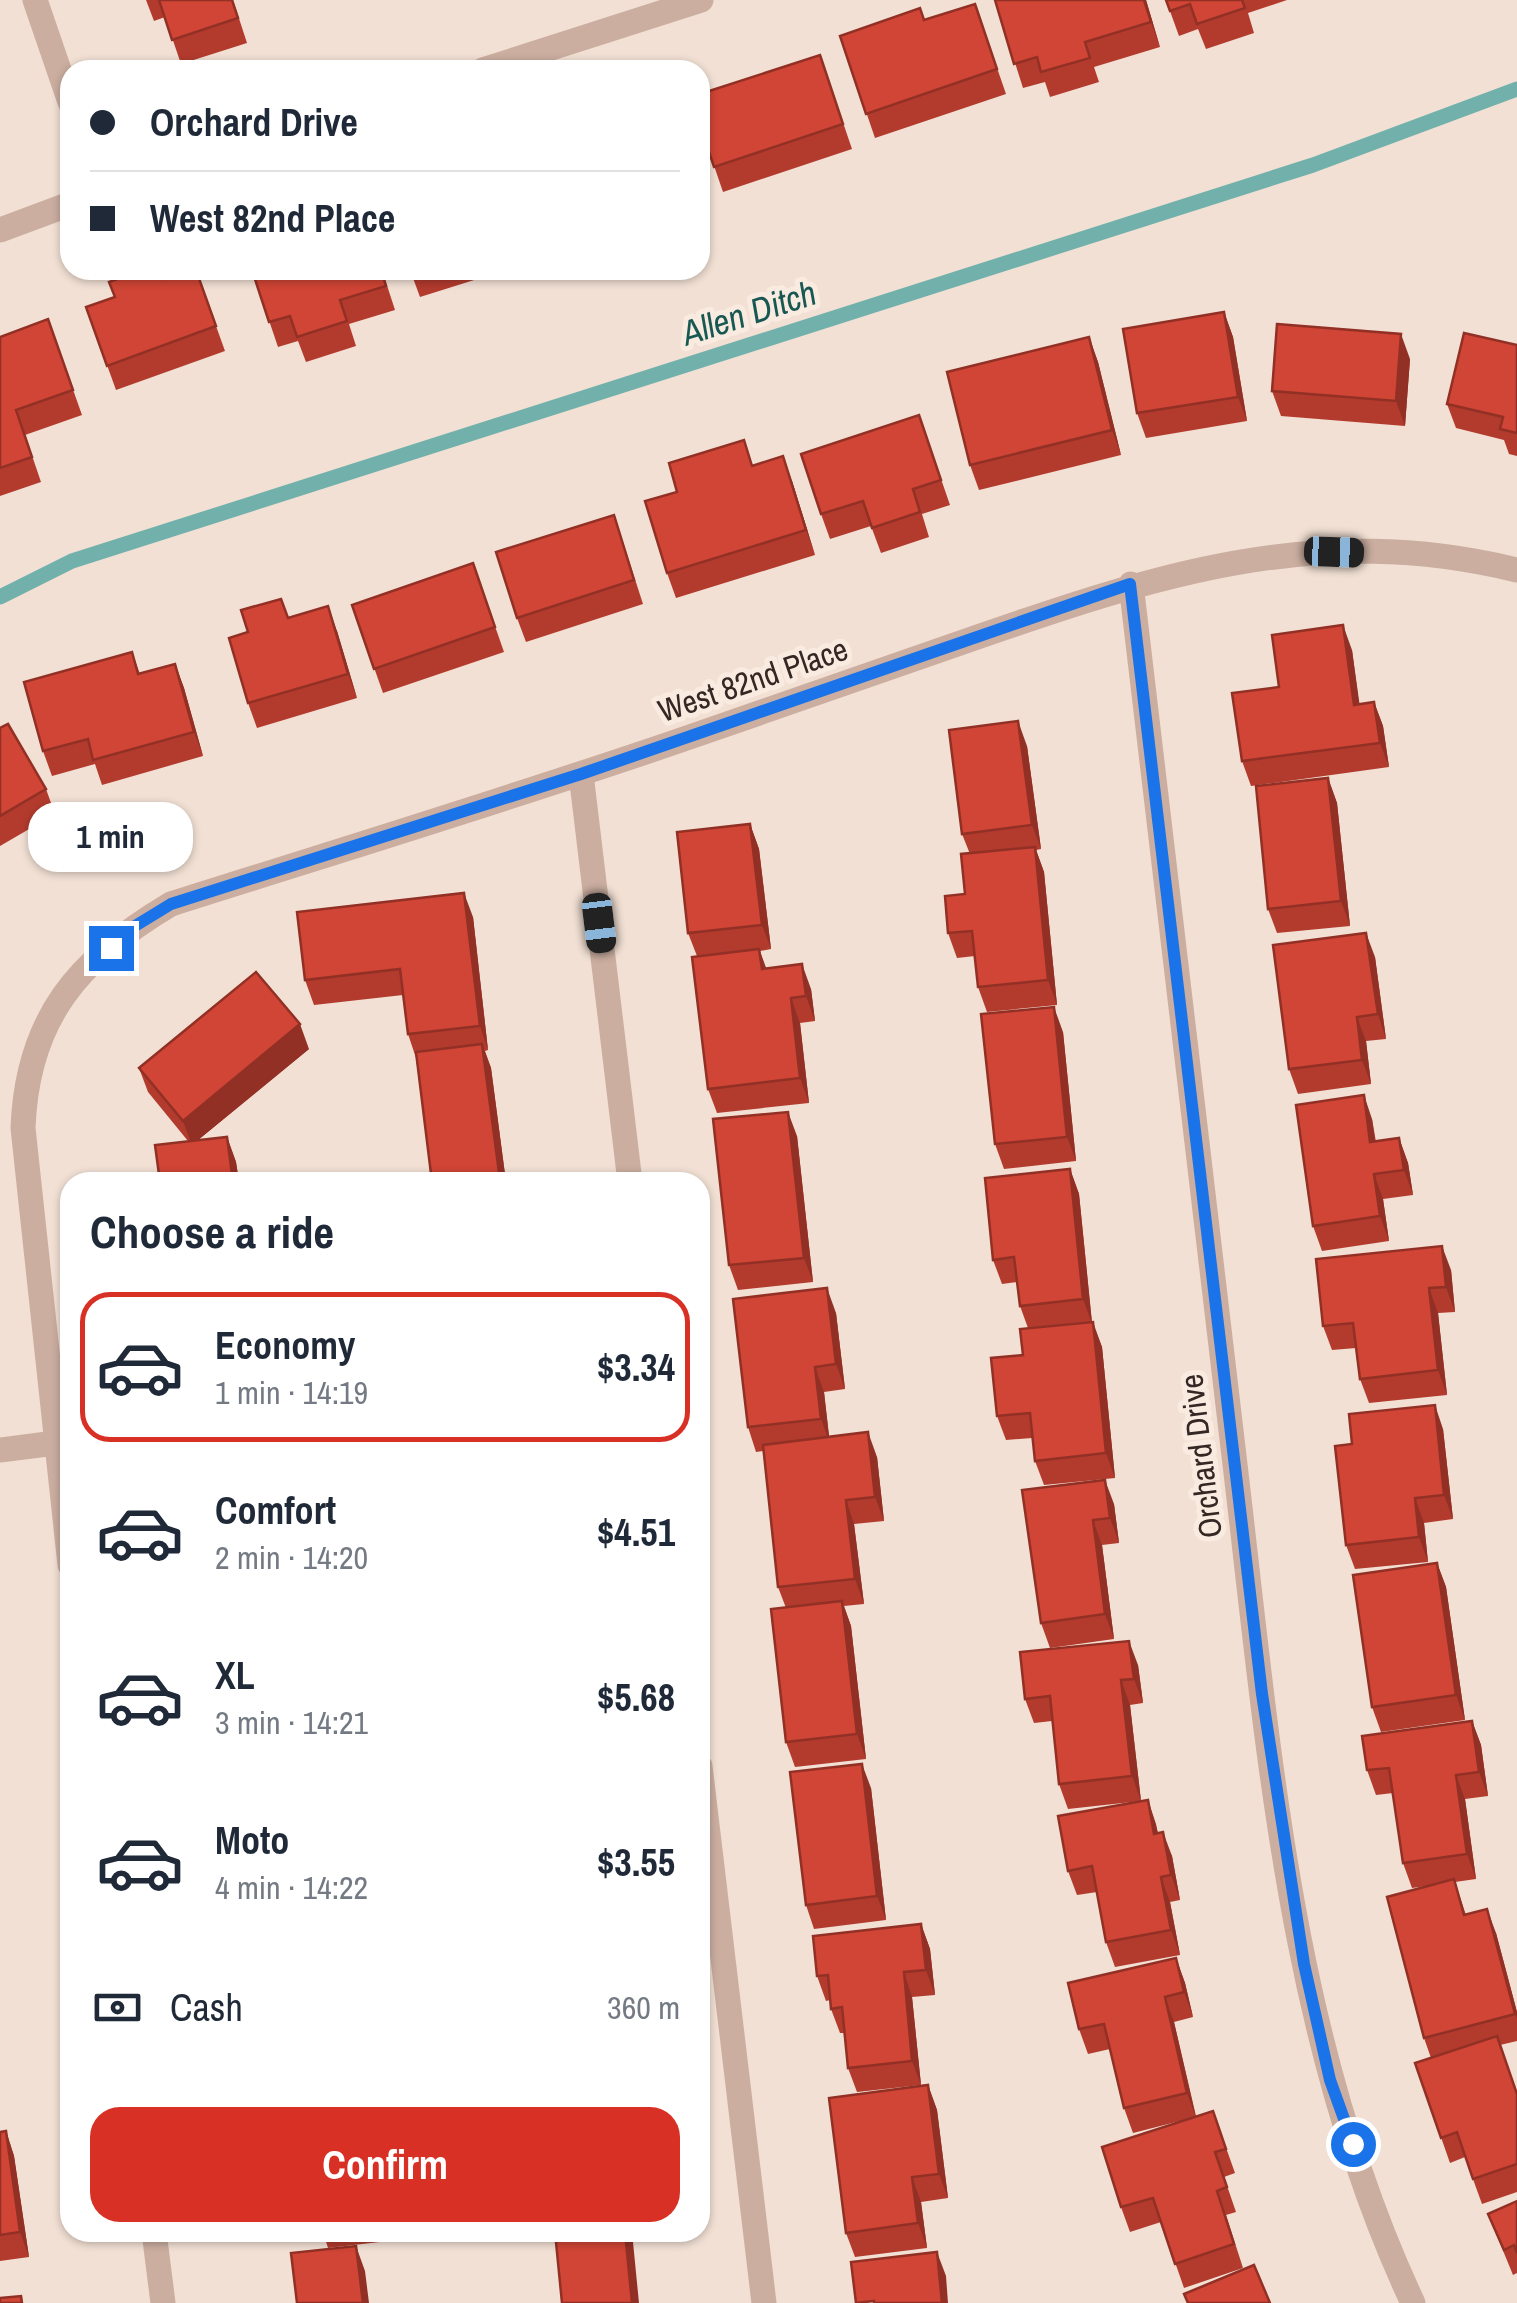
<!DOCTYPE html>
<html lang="en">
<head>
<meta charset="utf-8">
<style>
  :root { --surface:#fff; --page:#f6f6f7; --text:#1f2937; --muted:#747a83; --line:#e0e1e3; --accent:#d93025 }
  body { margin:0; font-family:"Archivo Narrow",sans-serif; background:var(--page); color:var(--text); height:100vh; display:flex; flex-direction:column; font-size:38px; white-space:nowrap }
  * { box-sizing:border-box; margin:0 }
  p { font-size:32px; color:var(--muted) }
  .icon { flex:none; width:55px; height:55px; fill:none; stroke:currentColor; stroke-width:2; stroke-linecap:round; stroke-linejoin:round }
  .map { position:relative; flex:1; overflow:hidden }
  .sheet { position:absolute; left:60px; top:1172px; width:650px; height:1070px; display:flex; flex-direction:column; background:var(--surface); border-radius:30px; box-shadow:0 2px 8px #0004 }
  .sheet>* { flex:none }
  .top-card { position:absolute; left:60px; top:60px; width:650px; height:220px; border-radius:30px; box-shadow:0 2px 8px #0004; display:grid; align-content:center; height:220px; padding:0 30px; background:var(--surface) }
  .end { position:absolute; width:45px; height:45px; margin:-22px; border:12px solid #1a73e8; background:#fff; box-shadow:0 0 0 5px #fff }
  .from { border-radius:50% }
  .bubble { position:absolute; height:70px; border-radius:30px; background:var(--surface); box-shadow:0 2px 8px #0004; font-size:32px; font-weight:700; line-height:70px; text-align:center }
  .car { position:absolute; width:30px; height:60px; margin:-30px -15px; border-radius:12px; box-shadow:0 0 8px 2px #0007; background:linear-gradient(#222 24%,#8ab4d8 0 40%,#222 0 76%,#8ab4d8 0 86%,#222 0) }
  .top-card b { display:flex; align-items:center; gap:35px; height:95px; font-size:38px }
  .top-card b+b { border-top:2px solid var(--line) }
  .top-card i { width:25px; height:25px; background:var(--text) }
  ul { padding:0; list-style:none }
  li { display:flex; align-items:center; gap:30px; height:150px; margin:0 20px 15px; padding:0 10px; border:5px solid transparent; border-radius:30px }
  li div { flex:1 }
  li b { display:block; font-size:38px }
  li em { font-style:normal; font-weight:700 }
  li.selected { border-color:var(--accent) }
  li>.icon { width:90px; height:90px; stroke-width:1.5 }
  h2 { padding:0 30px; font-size:45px; line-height:120px }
  .pay { display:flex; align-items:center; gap:25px; height:110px; padding:0 30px; font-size:38px }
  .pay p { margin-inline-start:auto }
  .cta { display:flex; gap:20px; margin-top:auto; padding:20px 30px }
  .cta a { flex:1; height:115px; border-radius:30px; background:var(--accent); color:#fff; font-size:40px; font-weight:700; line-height:115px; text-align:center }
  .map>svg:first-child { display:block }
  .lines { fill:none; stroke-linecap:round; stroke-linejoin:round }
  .stream { stroke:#72b1ab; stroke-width:15 }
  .minor { stroke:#cbaea0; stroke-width:25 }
  .wall { fill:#b33b2e }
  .shaded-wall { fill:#923025 }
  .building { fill:#d04535; stroke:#923025; stroke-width:2.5 }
  .route { stroke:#1a73e8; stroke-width:12 }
  .labels { text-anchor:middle; stroke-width:10; stroke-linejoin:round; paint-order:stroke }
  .street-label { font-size:32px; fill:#342724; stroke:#faebe1 }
  .water-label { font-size:35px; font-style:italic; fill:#175853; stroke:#faebe1 }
</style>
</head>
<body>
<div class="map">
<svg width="1517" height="2303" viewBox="0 0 1517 2303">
  <rect width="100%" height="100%" fill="#f2e0d4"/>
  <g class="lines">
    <path class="stream" d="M0 597 72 561 1313 165 1517 89"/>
    <g class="minor">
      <path d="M35 0 70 102"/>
      <path d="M483 70 701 0"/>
      <path d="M0 230 70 204"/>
      <path d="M1131 584C1165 875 1200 1165 1234 1456 1268 1741 1289 2040 1413 2303"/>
      <path d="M581 774 630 1182"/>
      <path d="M0 1450 55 1443"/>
      <path d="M70 1565 23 1128C27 1019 78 959 171 904 341 850 512 798 681 740 776 707 871 674 966 641 1153 576 1316 521 1517 570"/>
      <path d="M700 1766 764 2303"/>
      <path d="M154 2232 163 2303"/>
    </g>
  </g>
  <g class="wall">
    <path d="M146 0H233L247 43 181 64 165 17 154 21Z"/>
    <path d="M995 0H1146L1160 47 1094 67 1099 82 1050 97 1045 82 1023 88Z"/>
    <path d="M1166 0H1287L1248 13 1254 33 1206 49 1198 29 1179 36Z"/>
    <path d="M975 4 1006 94 875 138 840 36 925 20Z"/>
    <path d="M820 55 852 149 723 192 700 125Z"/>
    <path d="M252 270H382L395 310 349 324 356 346 306 362 298 341 278 347Z"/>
    <path d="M410 270H506L420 297Z"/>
    <path d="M163 279 216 326 225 351 116 390 86 307Z"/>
    <path d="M1224 312 1233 337 1247 421 1146 438 1137 413Z"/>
    <path d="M48 319 82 415 25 435 41 482 0 496V337Z"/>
    <path d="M1089 337 1098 362 1121 455 979 490 970 465Z"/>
    <path d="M1517 345V456L1509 454 1504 440 1456 428 1447 404Z"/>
    <path d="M1410 359 1405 426 1281 416 1272 391Z"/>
    <path d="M919 415 950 505 922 514 929 537 881 553 871 526 830 539 821 514Z"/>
    <path d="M754 465 792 481 815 555 676 598 667 573 677 492Z"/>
    <path d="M622 539 643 604 526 642 517 618Z"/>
    <path d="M473 563 504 652 383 693 352 605Z"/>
    <path d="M288 618 337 631 357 698 257 728 248 703Z"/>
    <path d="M1352 650 1359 704 1374 702 1383 726 1389 767 1251 786 1242 761 1279 687Z"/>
    <path d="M132 652 140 674 175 664 184 688 203 756 102 785 95 764 52 776 43 751Z"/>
    <path d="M0 728 46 789 55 814 0 846Z"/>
    <path d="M1027 746 1041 849 1036 850 1044 872 1057 1005 987 1012 978 987 975 956 957 958 948 933 965 894 970 854 962 834Z"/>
    <path d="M1328 778 1337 803 1350 926 1277 933 1268 909Z"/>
    <path d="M750 824 759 849 771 949 760 951 766 969 811 989 815 1021 800 1023 809 1103 717 1113 708 1089 697 956 688 933Z"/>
    <path d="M473 917 488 1050 485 1051 491 1068 506 1182H432L416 1058 408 1034 403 995 314 1005 305 980Z"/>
    <path d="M1375 957 1386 1039 1366 1041 1371 1084 1298 1094 1289 1069Z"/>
    <path d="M1063 1032 1076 1161 1004 1169 995 1144Z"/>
    <path d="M309 1049 198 1140 227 1137 236 1162 239 1182H160L188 1141 148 1092 139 1068Z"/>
    <path d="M1372 1119 1376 1142 1399 1138 1408 1163 1413 1195 1383 1199 1389 1241 1322 1251 1313 1226Z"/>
    <path d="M797 1136 813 1282 738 1290 729 1265Z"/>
    <path d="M1070 1169 1079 1194 1092 1322 1102 1347 1115 1478 1044 1485 1035 1461 1032 1438 1006 1440 997 1416 1023 1355 1028 1328 1020 1306 1017 1282 1002 1284 993 1260Z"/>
    <path d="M1451 1270 1455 1312 1438 1313 1447 1395 1369 1403 1360 1379 1356 1348 1332 1350 1323 1326Z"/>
    <path d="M836 1313 845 1389 824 1392 829 1437 877 1457 884 1521 854 1524 864 1604 844 1606 851 1626 866 1759 795 1767 786 1742V1608L778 1587 763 1451 756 1452 748 1427Z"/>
    <path d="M1443 1429 1453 1519 1424 1523 1428 1562 1355 1569 1346 1545Z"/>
    <path d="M1022 1490 1114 1504 1119 1543 1102 1545 1114 1639 1050 1648 1041 1623Z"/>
    <path d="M1437 1563 1446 1587 1465 1720 1381 1732 1372 1707Z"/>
    <path d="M1138 1665 1143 1703 1130 1705 1141 1801 1068 1809 1059 1784 1052 1721 1034 1723 1025 1699Z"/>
    <path d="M1472 1721 1481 1745 1488 1796 1465 1799 1476 1879 1455 1882 1466 1915 1496 1933 1517 2012V2041L1500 2045 1517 2092V2192L1482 2204 1465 2157 1450 2163 1415 2063 1431 2058 1424 2038 1434 1885 1412 1888 1403 1863 1393 1793 1376 1795 1367 1770Z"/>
    <path d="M871 1788 886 1920 814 1929 806 1905Z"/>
    <path d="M1148 1800 1158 1833 1172 1856 1180 1900 1170 1902 1180 1955 1115 1967 1106 1942 1097 1892 1077 1895 1068 1871Z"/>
    <path d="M921 1924 930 1949 935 1995 912 1997 921 2085 857 2092 848 2068 845 2033H840L831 2009 830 2000 826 2001 817 1976Z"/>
    <path d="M1176 1958 1185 1983 1193 2017 1174 2022 1196 2116 1213 2111 1235 2173 1224 2177 1236 2212 1226 2215 1243 2268 1184 2288 1161 2222 1130 2232 1121 2207 1180 2121 1133 2133 1124 2108 1110 2049 1088 2054 1079 2029Z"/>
    <path d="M928 2085 937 2110 948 2198 921 2202 927 2248 855 2257 846 2233Z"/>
    <path d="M6 2131 14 2156 29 2257 0 2261V2132Z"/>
    <path d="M1517 2201V2273L1513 2275 1488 2214Z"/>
    <path d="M323 2232H387L388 2241 328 2248Z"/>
  </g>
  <g class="shaded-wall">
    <path d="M1144 0H1146L1160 47 1151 22Z"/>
    <path d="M1224 312 1233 337 1247 421 1238 397Z"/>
    <path d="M1401 334 1410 359 1405 426 1396 401Z"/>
    <path d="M1089 337 1098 362 1121 455 1112 430Z"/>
    <path d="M783 456 792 481 815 555 806 530Z"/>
    <path d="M328 606 337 631 357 698 348 674Z"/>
    <path d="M1343 625 1352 650 1363 729 1354 705Z"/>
    <path d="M175 664 184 688 203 756 194 732Z"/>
    <path d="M1374 702 1383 726 1389 767 1380 743Z"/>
    <path d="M1018 721 1027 746 1041 849 1032 825Z"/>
    <path d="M1328 778 1337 803 1350 926 1341 901Z"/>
    <path d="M750 824 759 849 771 949 762 925Z"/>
    <path d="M1035 847 1044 872 1057 1005 1048 980Z"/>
    <path d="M464 893 473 917 488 1050 480 1026Z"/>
    <path d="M1366 933 1375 957 1386 1039 1378 1014Z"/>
    <path d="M759 949 768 973 762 969Z"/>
    <path d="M802 964 811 989 815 1021 806 996Z"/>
    <path d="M791 998 800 1023 809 1103 800 1078Z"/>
    <path d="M1054 1007 1063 1032 1076 1161 1067 1137Z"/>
    <path d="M1357 1017 1366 1041 1371 1084 1362 1060Z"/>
    <path d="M300 1024 309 1049 192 1145 183 1121Z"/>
    <path d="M482 1044 491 1068 506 1182H501L500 1180Z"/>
    <path d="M1364 1095 1372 1119 1379 1167 1370 1142Z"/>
    <path d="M788 1112 797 1136 813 1282 804 1258Z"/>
    <path d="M227 1137 236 1162 239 1182H233Z"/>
    <path d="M1399 1138 1408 1163 1413 1195 1404 1170Z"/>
    <path d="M1070 1169 1079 1194 1092 1324 1083 1299Z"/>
    <path d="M1374 1174 1383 1199 1389 1241 1380 1216Z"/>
    <path d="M1442 1246 1451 1270 1455 1312 1446 1287Z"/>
    <path d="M827 1288 836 1313 845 1389 836 1364Z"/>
    <path d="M1429 1288 1438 1313 1447 1395 1438 1370Z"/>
    <path d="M1093 1322 1102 1347 1115 1478 1106 1453Z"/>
    <path d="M815 1367 824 1392 830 1444 821 1419Z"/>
    <path d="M1435 1405 1443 1429 1453 1519 1444 1495Z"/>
    <path d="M868 1432 877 1457 884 1521 875 1497Z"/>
    <path d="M1105 1480 1114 1504 1119 1543 1110 1518Z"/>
    <path d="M1415 1498 1424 1523 1428 1562 1419 1537Z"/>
    <path d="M846 1500 854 1524 864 1604 855 1579Z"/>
    <path d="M1093 1520 1102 1545 1114 1639 1105 1614Z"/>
    <path d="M1437 1563 1446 1587 1465 1720 1456 1695Z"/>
    <path d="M842 1601 851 1626 866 1759 857 1734Z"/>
    <path d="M1129 1641 1138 1665 1143 1703 1134 1679Z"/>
    <path d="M1121 1680 1130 1705 1141 1801 1132 1776Z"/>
    <path d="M1472 1721 1481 1745 1488 1796 1479 1772Z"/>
    <path d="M862 1764 871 1788 886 1920 877 1896Z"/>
    <path d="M1456 1775 1465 1799 1476 1879 1467 1854Z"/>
    <path d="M1148 1800 1156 1824 1163 1858 1154 1834Z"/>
    <path d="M1163 1832 1172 1856 1180 1900 1171 1875Z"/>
    <path d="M1161 1877 1170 1902 1180 1955 1171 1930Z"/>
    <path d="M1487 1909 1496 1933 1517 2012V2019Z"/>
    <path d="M921 1924 930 1949 935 1995 926 1970Z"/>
    <path d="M1176 1958 1185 1983 1193 2017 1184 1992Z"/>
    <path d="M904 1972 912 1997 921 2085 912 2061Z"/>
    <path d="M1165 1997 1174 2022 1196 2118 1187 2093Z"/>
    <path d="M928 2085 937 2110 948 2198 939 2174Z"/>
    <path d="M6 2131 14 2156 29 2257 20 2232Z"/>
    <path d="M912 2177 921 2202 927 2248 918 2223Z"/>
    <path d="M625 2232H632L639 2303H632Z"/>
    <path d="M356 2246 365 2271 369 2303H363Z"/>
    <path d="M937 2252 946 2276 948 2303H942Z"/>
  </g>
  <g class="building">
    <path d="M159 0H232L238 18 172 40Z"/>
    <path d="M995 0H1144L1151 22 1085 42 1090 58 1041 72 1037 57 1014 64Z"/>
    <path d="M1166 0H1242L1245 8 1197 24 1190 4 1170 11Z"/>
    <path d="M975 4 997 69 866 114 840 36 920 8 924 20Z"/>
    <path d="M820 55 843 124 714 167 700 125V94Z"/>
    <path d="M142 270H160L163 279 189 270H196L216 326 107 366 86 307 115 297 109 282Z"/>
    <path d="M252 270H381L386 286 340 300 347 321 297 337 290 316 269 322Z"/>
    <path d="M1224 312 1238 397 1137 413 1123 329Z"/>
    <path d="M48 319 73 390 16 410 32 457 0 468V337Z"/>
    <path d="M1277 324 1401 334 1396 401 1272 391Z"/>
    <path d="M1464 333 1517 345V433L1500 429 1503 417 1447 404Z"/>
    <path d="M1089 337 1112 430 970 465 947 372Z"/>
    <path d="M919 415 941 480 913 489 920 512 872 528 863 501 821 514 801 454Z"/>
    <path d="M744 440 752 466 783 456 806 530 667 573 645 501 677 492 669 463Z"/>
    <path d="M614 515 634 580 517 618 496 552Z"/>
    <path d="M473 563 495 627 374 669 352 605Z"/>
    <path d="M281 599 288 618 328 606 348 674 248 703 229 638 248 632 241 610Z"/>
    <path d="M1343 625 1354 705 1374 702 1380 743 1242 761 1232 693 1279 687 1272 635Z"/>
    <path d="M132 652 138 674 175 664 194 732 93 760 88 739 43 751 24 682Z"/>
    <path d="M1018 721 1032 825 962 834 949 730Z"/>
    <path d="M8 724 46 789 0 816V728Z"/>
    <path d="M1328 778 1341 901 1268 909 1256 786Z"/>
    <path d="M750 824 762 925 688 933 677 832Z"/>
    <path d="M1035 847 1048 980 978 987 972 931 948 933 945 896 965 894 961 854Z"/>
    <path d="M464 893 480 1026 408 1034 400 969 305 980 297 912Z"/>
    <path d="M1366 933 1378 1014 1357 1017 1362 1060 1289 1069 1273 945Z"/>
    <path d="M759 949 762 969 802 964 806 996 791 998 800 1078 708 1089 692 957Z"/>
    <path d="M256 972 300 1024 183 1121 139 1068Z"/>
    <path d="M1054 1007 1067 1137 995 1144 981 1014Z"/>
    <path d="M482 1044 500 1180 477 1182H432L416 1052Z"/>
    <path d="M1364 1095 1370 1142 1399 1138 1404 1170 1374 1174 1380 1216 1313 1226 1296 1105Z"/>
    <path d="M788 1112 804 1258 729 1265 713 1119Z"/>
    <path d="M227 1137 233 1182H160L155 1145Z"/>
    <path d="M1070 1169 1083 1299 1020 1306 1014 1257 993 1260 985 1178Z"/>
    <path d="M1442 1246 1446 1287 1429 1288 1438 1370 1360 1379 1353 1323 1323 1326 1316 1259Z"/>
    <path d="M827 1288 836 1364 815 1367 821 1419 748 1427 733 1299Z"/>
    <path d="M1093 1322 1106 1453 1035 1461 1030 1413 997 1416 991 1358 1023 1355 1020 1329Z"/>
    <path d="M1435 1405 1444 1495 1415 1498 1419 1537 1346 1545 1335 1446 1352 1444 1349 1414Z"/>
    <path d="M868 1432 875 1497 846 1500 855 1579 778 1587 763 1445Z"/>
    <path d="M1105 1480 1110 1518 1093 1520 1105 1614 1041 1623 1022 1490Z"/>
    <path d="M1437 1563 1456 1695 1372 1707 1353 1575Z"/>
    <path d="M842 1601 857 1734 786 1742 771 1609Z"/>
    <path d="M1129 1641 1134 1679 1121 1680 1132 1776 1059 1784 1050 1696 1025 1699 1020 1652Z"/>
    <path d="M1472 1721 1479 1772 1456 1775 1467 1854 1403 1863 1389 1768 1367 1770 1362 1736Z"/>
    <path d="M862 1764 877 1896 806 1905 790 1772Z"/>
    <path d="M1148 1800 1154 1834 1163 1832 1171 1875 1161 1877 1171 1930 1106 1942 1092 1866 1068 1871 1058 1816Z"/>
    <path d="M1454 1879 1464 1915 1487 1909 1515 2014 1424 2038 1387 1897Z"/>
    <path d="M921 1924 926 1970 904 1972 912 2061 848 2068 842 2007 831 2009 828 1975 817 1976 813 1936Z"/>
    <path d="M1176 1958 1184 1992 1165 1997 1187 2093 1124 2108 1104 2024 1079 2029 1068 1983Z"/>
    <path d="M1497 2036 1517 2094V2164L1473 2179 1457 2132 1441 2138 1415 2063Z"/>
    <path d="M928 2085 939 2174 912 2177 918 2223 846 2233 829 2098Z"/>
    <path d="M1213 2111 1226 2149 1215 2152 1227 2187 1217 2191 1234 2244 1175 2264 1153 2198 1121 2207 1102 2147Z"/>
    <path d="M6 2131 20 2232 0 2235V2132Z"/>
    <path d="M1517 2201V2253L1514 2245 1504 2250 1488 2214Z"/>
    <path d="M555 2232H625L632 2303H562Z"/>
    <path d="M356 2246 363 2303H297L291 2253Z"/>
    <path d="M937 2252 942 2303H874V2301L856 2303 851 2262Z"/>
    <path d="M1254 2265 1270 2303H1188L1184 2294Z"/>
    <path d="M21 2296 22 2303H0V2298Z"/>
  </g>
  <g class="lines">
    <path class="route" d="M111 948 135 926 171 904 581 774 1130 584 1262 1694 1304 1964 1330 2080 1353 2144"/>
  </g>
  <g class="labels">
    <g class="street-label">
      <text transform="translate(753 680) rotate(-19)" y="11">West 82nd Place</text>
      <text transform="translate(1201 1456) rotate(-97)" y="11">Orchard Drive</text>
    </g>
    <g class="water-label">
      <text transform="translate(749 313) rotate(-18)" y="12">Allen Ditch</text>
    </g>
  </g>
</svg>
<i class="end from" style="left:1353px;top:2144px"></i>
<i class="end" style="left:111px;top:948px"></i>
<div class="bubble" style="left:28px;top:802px;width:165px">1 min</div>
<i class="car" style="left:1334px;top:552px;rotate:92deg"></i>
<i class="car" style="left:599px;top:923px;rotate:173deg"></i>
<div class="top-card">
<b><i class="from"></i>Orchard Drive</b>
<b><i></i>West 82nd Place</b>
</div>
<section class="sheet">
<h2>Choose a ride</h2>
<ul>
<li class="selected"><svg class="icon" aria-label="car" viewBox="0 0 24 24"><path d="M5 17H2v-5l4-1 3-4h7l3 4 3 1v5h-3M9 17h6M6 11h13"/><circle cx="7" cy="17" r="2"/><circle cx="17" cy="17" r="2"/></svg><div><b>Economy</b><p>1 min · 14:19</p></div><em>$3.34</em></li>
<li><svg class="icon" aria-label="car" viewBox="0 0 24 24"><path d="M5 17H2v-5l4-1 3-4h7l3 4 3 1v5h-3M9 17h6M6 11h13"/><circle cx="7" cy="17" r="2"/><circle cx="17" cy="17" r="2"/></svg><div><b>Comfort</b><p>2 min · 14:20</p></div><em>$4.51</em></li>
<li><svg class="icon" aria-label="car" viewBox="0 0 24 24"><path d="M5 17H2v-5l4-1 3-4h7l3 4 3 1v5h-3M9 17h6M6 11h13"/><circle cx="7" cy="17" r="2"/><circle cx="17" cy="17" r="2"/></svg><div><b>XL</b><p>3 min · 14:21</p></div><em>$5.68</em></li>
<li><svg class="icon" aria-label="car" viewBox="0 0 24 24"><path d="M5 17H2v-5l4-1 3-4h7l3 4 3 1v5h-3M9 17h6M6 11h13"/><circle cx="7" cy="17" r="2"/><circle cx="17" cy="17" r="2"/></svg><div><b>Moto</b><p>4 min · 14:22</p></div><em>$3.55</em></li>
</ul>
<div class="pay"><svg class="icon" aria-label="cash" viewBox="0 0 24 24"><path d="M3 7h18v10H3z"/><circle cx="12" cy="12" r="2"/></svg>Cash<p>360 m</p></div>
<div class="cta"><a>Confirm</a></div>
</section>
</div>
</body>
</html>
